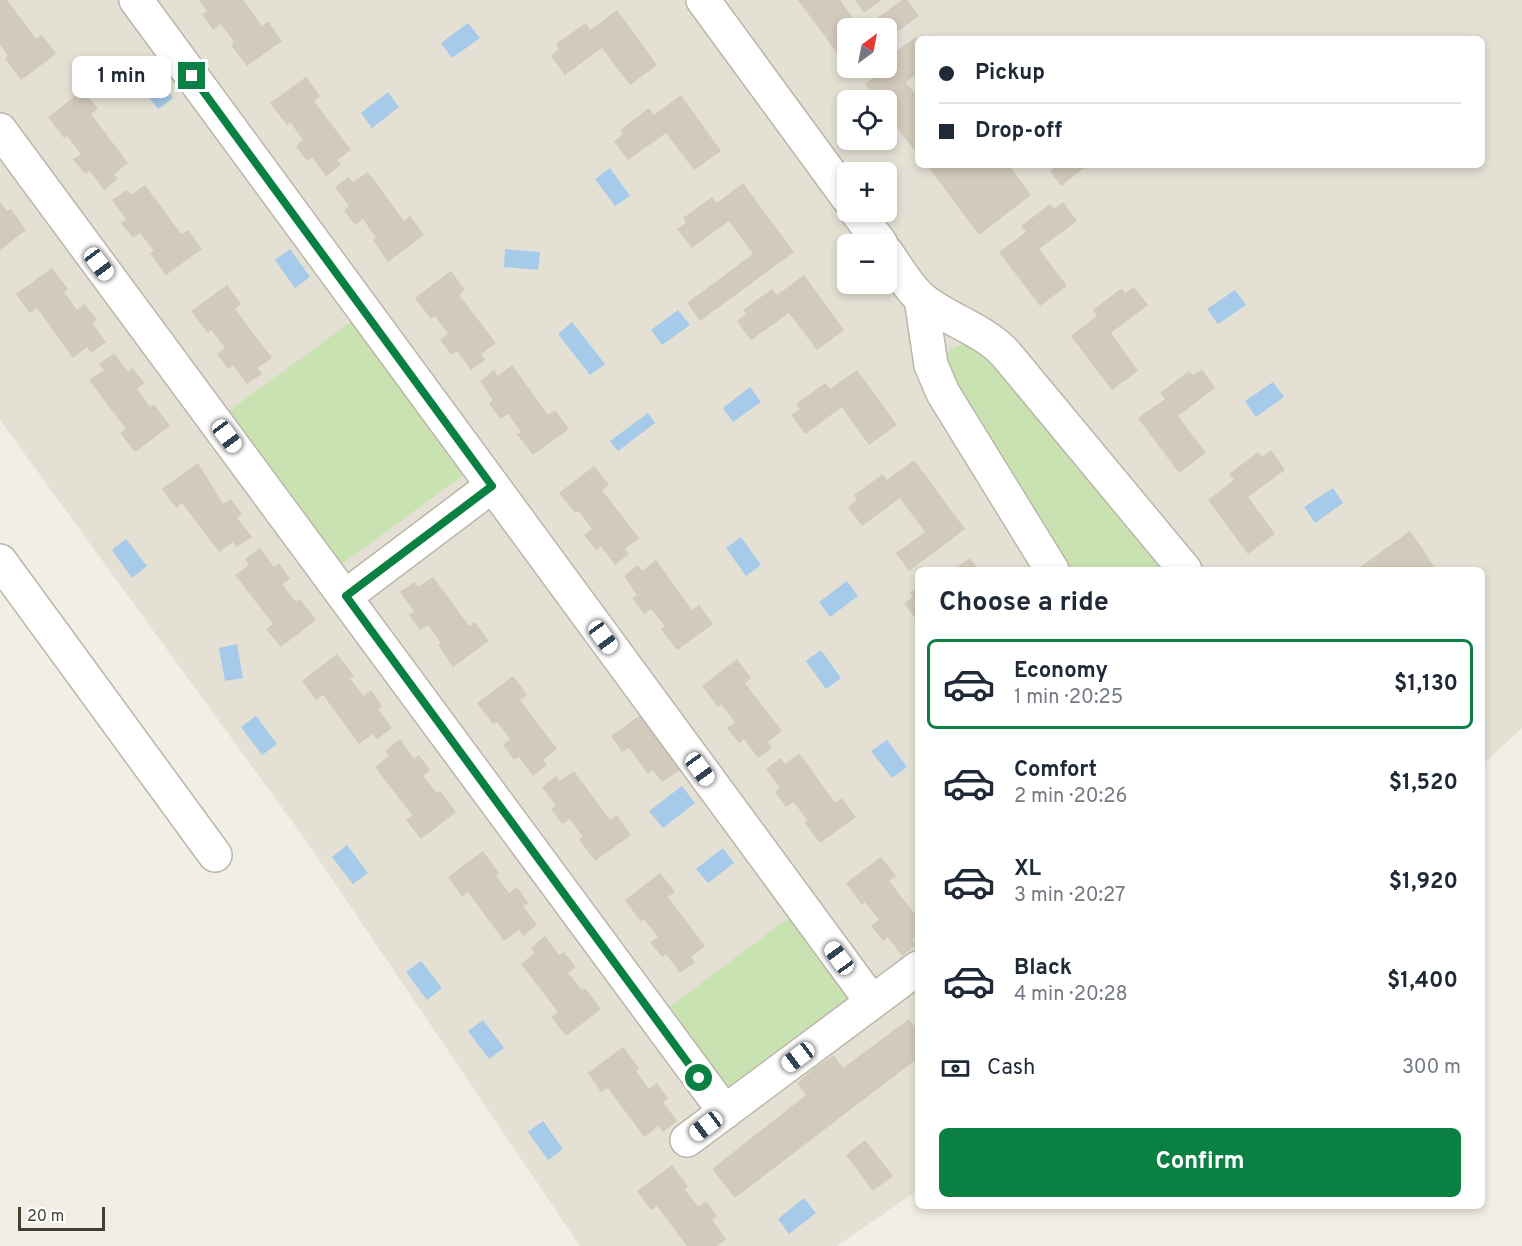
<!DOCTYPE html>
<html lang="en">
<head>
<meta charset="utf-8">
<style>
  :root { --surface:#fff; --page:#f6f6f7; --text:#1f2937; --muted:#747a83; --line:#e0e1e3; --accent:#0b8043 }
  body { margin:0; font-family:Overpass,sans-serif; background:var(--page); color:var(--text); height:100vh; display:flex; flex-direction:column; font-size:22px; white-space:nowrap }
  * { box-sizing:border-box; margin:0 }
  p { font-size:20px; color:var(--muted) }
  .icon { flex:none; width:33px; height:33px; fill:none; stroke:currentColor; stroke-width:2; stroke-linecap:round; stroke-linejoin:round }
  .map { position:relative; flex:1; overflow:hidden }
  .panel { position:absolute; left:915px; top:567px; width:570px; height:642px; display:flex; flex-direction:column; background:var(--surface); border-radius:9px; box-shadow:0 3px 9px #0003 }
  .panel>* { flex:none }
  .guide { position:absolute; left:915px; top:36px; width:570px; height:132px; border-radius:9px; box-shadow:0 3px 9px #0003; display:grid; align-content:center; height:132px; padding:0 24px; background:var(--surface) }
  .needle { width:39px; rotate:32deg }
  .fabs { position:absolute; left:837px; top:18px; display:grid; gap:12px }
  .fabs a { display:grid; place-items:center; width:60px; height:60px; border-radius:9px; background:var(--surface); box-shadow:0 3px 9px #0003; font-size:30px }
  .scale { position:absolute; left:18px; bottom:15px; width:87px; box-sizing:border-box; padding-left:6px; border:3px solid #433f35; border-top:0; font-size:16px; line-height:21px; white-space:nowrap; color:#433f35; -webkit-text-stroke:4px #fff; paint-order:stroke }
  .end { position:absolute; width:27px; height:27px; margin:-14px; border:8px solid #0b8043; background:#fff; box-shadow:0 0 0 3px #fff }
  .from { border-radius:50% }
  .bubble { position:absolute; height:42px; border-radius:9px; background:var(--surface); box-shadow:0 3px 9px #0003; font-size:20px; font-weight:700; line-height:42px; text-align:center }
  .car { position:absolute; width:18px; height:36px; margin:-18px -9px; border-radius:8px; box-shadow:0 0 4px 2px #0007; background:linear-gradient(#fff 24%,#345 0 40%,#fff 0 76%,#345 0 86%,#fff 0) }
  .guide b { display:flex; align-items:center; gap:21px; height:57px; font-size:22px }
  .guide b+b { border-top:2px solid var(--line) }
  .guide i { width:15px; height:15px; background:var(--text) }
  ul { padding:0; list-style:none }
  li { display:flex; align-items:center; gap:18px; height:90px; margin:0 12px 9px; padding:0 12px; border:3px solid transparent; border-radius:9px }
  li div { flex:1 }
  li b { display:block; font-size:22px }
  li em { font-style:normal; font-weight:700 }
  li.on { border-color:var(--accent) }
  li>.icon { width:54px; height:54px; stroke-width:1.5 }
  h2 { padding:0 24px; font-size:27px; line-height:72px }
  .pay { display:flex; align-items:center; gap:15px; height:66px; padding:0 24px; font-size:22px }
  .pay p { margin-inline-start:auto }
  .button { display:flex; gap:12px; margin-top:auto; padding:12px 24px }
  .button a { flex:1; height:69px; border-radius:9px; background:var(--accent); color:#fff; font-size:24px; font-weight:700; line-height:69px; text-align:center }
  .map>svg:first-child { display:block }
  .residential { fill:#e5e0d4; fill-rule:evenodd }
  .green { fill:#c9e2b1 }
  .water { fill:#a6caea }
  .building { fill:#d2cabc }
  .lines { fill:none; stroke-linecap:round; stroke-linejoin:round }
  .minor-casing { stroke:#bcb6a9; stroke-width:36 }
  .minor { stroke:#fff; stroke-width:33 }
  .route { stroke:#0b8043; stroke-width:8 }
</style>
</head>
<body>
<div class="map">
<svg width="1522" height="1246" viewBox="0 0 1522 1246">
  <rect width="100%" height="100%" fill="#f1eee5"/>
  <path class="residential" d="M0 0H1522V728L1482 765V570H918V1190L837 1246H580L307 842 0 420ZM848 28H886V68H848ZM918 39H1482V165H918ZM848 100H886V140H848ZM848 172H886V212H848ZM848 244H886V284H848Z"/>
  <g class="green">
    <path d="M353 320 466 473 342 564 229 411Z"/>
    <path d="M971 341 987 348 1170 570H1065L947 378 944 359 949 350Z"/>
    <path d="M790 917 854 1003 731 1095 667 1009Z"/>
  </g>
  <g class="water">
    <path d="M468 23 480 38 452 58 441 43Z"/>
    <path d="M152 71 173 98 158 109 137 82Z"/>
    <path d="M388 92 399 107 372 128 361 113Z"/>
    <path d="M610 168 630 196 615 206 595 179Z"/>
    <path d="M290 249 310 277 295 288 275 260Z"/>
    <path d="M505 249 540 252 538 270 504 267Z"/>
    <path d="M1235 290 1246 305 1218 324 1207 309Z"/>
    <path d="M678 310 690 325 662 345 651 330Z"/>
    <path d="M572 322 605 364 590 375 558 334Z"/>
    <path d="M1273 382 1284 397 1256 417 1245 401Z"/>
    <path d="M750 387 761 402 733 422 723 408Z"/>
    <path d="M648 413 655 423 618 451 610 441Z"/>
    <path d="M1333 488 1343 503 1315 523 1304 507Z"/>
    <path d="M741 537 761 565 746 576 726 548Z"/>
    <path d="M126 539 147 566 132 578 112 550Z"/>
    <path d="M847 581 858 596 830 617 819 602Z"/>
    <path d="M237 644 243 678 225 681 219 648Z"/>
    <path d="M821 650 841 678 826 689 806 661Z"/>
    <path d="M256 716 277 744 262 755 241 727Z"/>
    <path d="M887 740 907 767 892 778 871 751Z"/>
    <path d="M682 786 695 803 663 828 649 811Z"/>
    <path d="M347 845 368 873 353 884 332 857Z"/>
    <path d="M723 848 734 863 708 883 696 869Z"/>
    <path d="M421 961 442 988 427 1000 406 972Z"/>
    <path d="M483 1020 504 1048 489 1059 468 1031Z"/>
    <path d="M543 1121 563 1149 548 1160 528 1132Z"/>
    <path d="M804 1198 816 1213 789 1234 778 1219Z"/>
  </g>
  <g class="building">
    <path d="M0 0H7L36 39 42 35 56 54 21 80 5 58 8 56 0 44Z"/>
    <path d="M199 0H243L262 26 268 21 282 41 247 66 231 45 234 42 221 24 213 30 202 14 207 11Z"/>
    <path d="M798 0H840L860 28H848V68Z"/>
    <path d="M855 0H882L864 13Z"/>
    <path d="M902 0H907L919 16 886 40V28H863Z"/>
    <path d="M617 10 657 65 630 85 602 48 565 75 551 56 559 49 556 44 586 23 590 30Z"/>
    <path d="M916 37 918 40V73L906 82 918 98V148L914 150 886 113V100H877L865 84 891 64 887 58Z"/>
    <path d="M306 77 320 96 314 101 351 150 337 160 341 165 326 176 312 157 307 161 296 146 303 140 290 122 287 125 270 103Z"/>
    <path d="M83 90 98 109 91 114 128 163 114 174 118 179 104 190 90 171 85 174 73 159 81 154 67 136 64 138 48 117Z"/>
    <path d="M681 95 721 151 694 170 666 133 628 160 614 141 623 134 620 130 649 108 654 115Z"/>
    <path d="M935 165H1009L1031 195 979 235 930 169Z"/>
    <path d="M1058 165H1088L1061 186 1050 171Z"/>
    <path d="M368 172 404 221 410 216 424 235 388 262 373 240 376 238 363 219 355 225 344 210 349 206 335 187 349 177 353 182Z"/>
    <path d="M743 183 794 252 700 321 687 303 753 254 729 221 692 248 677 229 686 223 683 218 712 197 717 203Z"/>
    <path d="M145 185 181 234 188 230 202 249 166 275 150 253 154 251 140 233 133 238 121 223 126 219 112 200 127 190 131 195Z"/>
    <path d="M0 202 7 211 11 209 26 230 0 250Z"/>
    <path d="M1063 202 1077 221 1039 249 1067 286 1040 306 999 252 1026 232 1021 226 1050 204 1054 209Z"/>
    <path d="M52 268 68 289 64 292 77 310 85 304 97 320 92 323 106 342 91 353 87 347 73 358 37 308 30 313 16 294Z"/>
    <path d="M451 271 465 290 459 295 496 343 481 354 485 360 471 370 457 351 452 355 440 340 448 334 435 316 431 319 415 298Z"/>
    <path d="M804 275 844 330 817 350 789 313 751 340 737 321 746 314 743 310 772 289 777 295Z"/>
    <path d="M227 285 241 304 235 309 272 358 257 368 262 374 247 384 233 365 228 369 217 354 225 348 211 330 208 333 191 311Z"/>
    <path d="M1134 287 1148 305 1111 333 1138 371 1112 390 1071 336 1097 316 1093 310 1122 288 1125 293Z"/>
    <path d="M114 353 128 372 133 368 144 383 137 389 150 407 154 404 170 426 135 452 120 433 126 429 89 380 104 370 99 364Z"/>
    <path d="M512 365 548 415 555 410 569 429 533 455 517 434 521 432 508 414 500 419 489 403 493 400 480 381 494 370 498 376Z"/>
    <path d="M1202 369 1215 388 1178 416 1206 453 1179 473 1138 418 1165 399 1160 393 1189 371 1193 375Z"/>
    <path d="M857 370 897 425 869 445 842 407 805 434 791 415 800 409 796 404 825 383 830 389Z"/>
    <path d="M1271 450 1285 470 1248 497 1275 534 1248 554 1208 500 1234 480 1229 474 1258 452 1262 457Z"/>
    <path d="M914 460 965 529 909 571 896 553 925 532 900 498 862 526 848 507 857 500 854 495 883 474 887 480Z"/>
    <path d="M198 463 223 504 231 499 242 514 237 518 252 537 237 547 233 542 219 552 182 503 176 508 162 489Z"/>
    <path d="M594 466 609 485 602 490 639 538 625 549 629 554 615 565 601 546 596 550 584 535 592 529 579 511 575 513 559 493Z"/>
    <path d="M1410 531 1437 570H1356Z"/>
    <path d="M260 548 274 567 279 563 290 579 282 584 296 602 300 599 316 620 281 647 266 629 273 624 235 575 249 565 245 559Z"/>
    <path d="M970 558 979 570H953Z"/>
    <path d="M656 560 692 610 699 605 713 624 677 650 661 629 665 626 651 609 644 614 632 598 637 595 624 576 638 565 642 571Z"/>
    <path d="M433 577 469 626 475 622 489 641 453 667 438 645 441 643 428 625 420 630 409 615 414 611 400 592 414 582 418 587Z"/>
    <path d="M918 586V622L904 603 913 597 910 593Z"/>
    <path d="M337 654 354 676 350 678 363 696 371 690 382 706 378 709 392 728 377 739 373 734 359 744 323 695 316 700 302 681Z"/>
    <path d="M737 659 751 678 745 683 782 731 768 742 772 748 758 758 744 739 739 743 727 728 735 722 721 704 718 707 702 686Z"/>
    <path d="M513 676 527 695 520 700 557 749 543 760 547 765 533 776 519 757 514 760 503 745 510 739 497 722 493 724 477 703Z"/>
    <path d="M647 710 686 766 662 782 653 770 648 774 629 748 622 752 611 736Z"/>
    <path d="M400 739 414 759 419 755 430 770 423 776 437 793 440 791 456 812 421 839 406 820 412 815 375 767 389 756 385 751Z"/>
    <path d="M799 753 835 803 842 798 856 817 820 843 804 822 807 820 794 802 786 807 775 792 780 788 766 769 781 758 785 764Z"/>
    <path d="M574 771 610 820 617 815 631 835 595 861 579 839 583 837 570 819 562 824 551 809 556 806 542 787 556 776 560 781Z"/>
    <path d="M483 851 499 873 496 875 509 893 517 887 528 903 523 906 537 925 523 936 519 930 504 941 468 892 462 897 448 877Z"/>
    <path d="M881 857 896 876 889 881 918 918V936L912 940 916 945 902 956 888 937 883 941 871 926 879 920 865 902 862 905 846 883Z"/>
    <path d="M660 873 675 892 668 897 705 946 691 957 695 962 680 973 666 954 662 957 650 942 658 937 644 919 641 922 625 900Z"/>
    <path d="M545 936 559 955 564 952 576 967 568 973 582 990 585 988 601 1009 566 1036 551 1017 558 1012 521 964 535 953 531 948Z"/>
    <path d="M909 1019 918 1031V1058L735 1198 712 1169 806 1095 797 1083 816 1067 834 1055 843 1068Z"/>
    <path d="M623 1047 639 1068 636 1071 649 1089 657 1083 668 1099 663 1102 677 1121 663 1132 659 1126 644 1137 608 1088 601 1092 588 1073Z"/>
    <path d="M865 1140 893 1176 873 1191 846 1155Z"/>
    <path d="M672 1165 688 1186 685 1189 698 1207 706 1201 717 1216 712 1220 726 1239 717 1246H687L657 1206 651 1210 637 1191Z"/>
  </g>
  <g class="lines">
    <defs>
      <g id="minor">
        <path d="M136 0 872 1002"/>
        <path d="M703 0 848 198"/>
        <path d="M0 130 725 1112"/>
        <path d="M857 212 881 244"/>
        <path d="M886 252C897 267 909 289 923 300 950 321 982 329 1005 353L1185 570"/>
        <path d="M921 298 931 365 943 393 1052 570"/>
        <path d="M0 561 215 855"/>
        <path d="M346 596 492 486"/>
        <path d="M687 1140 918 968"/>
      </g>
    </defs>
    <use href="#minor" class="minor-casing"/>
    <use href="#minor" class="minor"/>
  </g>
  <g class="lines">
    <path class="route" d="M192 76 492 486 346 596 699 1078"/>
  </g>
</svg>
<div class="fabs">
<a><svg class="needle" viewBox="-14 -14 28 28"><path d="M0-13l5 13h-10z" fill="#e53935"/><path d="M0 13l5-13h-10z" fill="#747a83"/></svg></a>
<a><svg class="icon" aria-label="locate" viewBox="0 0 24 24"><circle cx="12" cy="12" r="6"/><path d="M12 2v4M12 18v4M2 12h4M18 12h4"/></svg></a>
<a>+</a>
<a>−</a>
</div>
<div class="scale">20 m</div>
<i class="end from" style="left:699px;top:1078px"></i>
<i class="end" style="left:192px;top:76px"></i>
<div class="bubble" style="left:72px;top:56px;width:99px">1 min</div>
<i class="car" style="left:99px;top:264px;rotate:143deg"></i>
<i class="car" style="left:227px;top:436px;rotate:143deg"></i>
<i class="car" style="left:603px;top:637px;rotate:144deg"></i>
<i class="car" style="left:700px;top:769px;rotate:144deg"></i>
<i class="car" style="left:839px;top:958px;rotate:324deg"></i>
<i class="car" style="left:798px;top:1057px;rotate:233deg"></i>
<i class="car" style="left:706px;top:1126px;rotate:233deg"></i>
<div class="guide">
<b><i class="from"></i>Pickup</b>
<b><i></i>Drop-off</b>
</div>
<section class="panel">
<h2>Choose a ride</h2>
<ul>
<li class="on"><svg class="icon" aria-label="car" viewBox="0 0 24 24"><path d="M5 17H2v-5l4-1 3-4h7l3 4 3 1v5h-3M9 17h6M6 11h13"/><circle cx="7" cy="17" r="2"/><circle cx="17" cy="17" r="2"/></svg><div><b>Economy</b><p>1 min · 20:25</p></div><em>$1,130</em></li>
<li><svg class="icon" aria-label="car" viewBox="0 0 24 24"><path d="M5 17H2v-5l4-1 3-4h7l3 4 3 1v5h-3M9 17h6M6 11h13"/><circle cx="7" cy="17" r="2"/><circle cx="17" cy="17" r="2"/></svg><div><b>Comfort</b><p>2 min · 20:26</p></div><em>$1,520</em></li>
<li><svg class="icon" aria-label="car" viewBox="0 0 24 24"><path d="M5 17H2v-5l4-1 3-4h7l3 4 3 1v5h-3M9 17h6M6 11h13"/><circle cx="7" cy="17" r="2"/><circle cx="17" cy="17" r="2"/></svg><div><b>XL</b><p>3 min · 20:27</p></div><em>$1,920</em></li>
<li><svg class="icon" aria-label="car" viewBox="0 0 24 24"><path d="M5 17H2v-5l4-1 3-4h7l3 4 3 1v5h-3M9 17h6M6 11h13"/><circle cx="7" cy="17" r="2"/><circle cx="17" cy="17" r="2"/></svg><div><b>Black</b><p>4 min · 20:28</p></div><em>$1,400</em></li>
</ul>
<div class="pay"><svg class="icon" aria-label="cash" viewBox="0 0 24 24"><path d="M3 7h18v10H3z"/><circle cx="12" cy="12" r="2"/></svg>Cash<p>300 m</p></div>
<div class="button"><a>Confirm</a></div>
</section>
</div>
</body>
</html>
